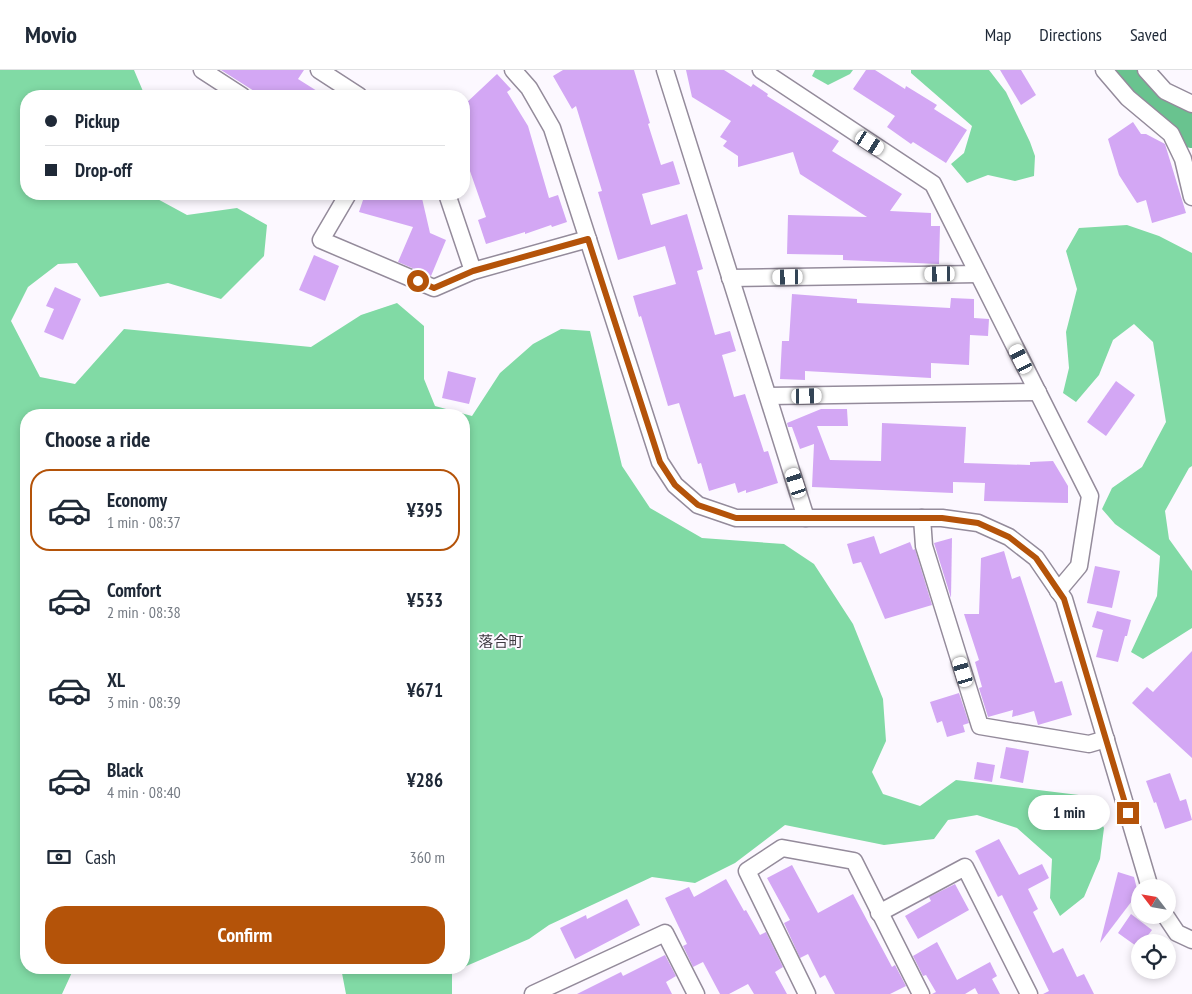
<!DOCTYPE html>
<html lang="en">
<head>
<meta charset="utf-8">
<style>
  :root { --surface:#fff; --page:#f6f6f7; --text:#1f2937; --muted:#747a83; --line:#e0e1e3; --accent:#b45309 }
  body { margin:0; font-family:"PT Sans Narrow","Noto Sans JP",sans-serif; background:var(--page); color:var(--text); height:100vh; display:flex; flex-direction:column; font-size:19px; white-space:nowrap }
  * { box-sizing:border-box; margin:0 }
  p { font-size:16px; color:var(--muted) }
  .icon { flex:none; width:28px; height:28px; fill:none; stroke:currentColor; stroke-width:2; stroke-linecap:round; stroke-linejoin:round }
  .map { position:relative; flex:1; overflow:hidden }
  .sheet { position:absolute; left:20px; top:339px; width:450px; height:565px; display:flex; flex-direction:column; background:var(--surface); border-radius:20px; box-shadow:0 2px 8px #0003 }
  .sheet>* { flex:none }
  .hud { position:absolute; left:20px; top:20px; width:450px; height:110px; border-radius:20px; box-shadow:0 2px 8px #0003; display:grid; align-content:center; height:110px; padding:0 25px; background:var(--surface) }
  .needle { width:32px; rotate:301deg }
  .fabs { position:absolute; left:1131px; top:809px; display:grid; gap:10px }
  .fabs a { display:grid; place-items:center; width:45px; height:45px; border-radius:50%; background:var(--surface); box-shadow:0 2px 8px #0003; font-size:25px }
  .end { position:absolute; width:22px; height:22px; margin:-11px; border:6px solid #b45309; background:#fff; box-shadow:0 0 0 2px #fff }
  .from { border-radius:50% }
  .bubble { position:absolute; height:35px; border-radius:18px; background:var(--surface); box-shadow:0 2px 8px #0003; font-size:16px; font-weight:800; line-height:35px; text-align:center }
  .car { position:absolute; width:15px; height:30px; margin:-15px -8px; border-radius:6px; box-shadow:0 0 4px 1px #0007; background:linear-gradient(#fff 24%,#345 0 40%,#fff 0 76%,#345 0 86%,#fff 0) }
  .hud b { display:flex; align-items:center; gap:18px; height:48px; font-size:19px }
  .hud b+b { border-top:1px solid var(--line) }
  .hud i { width:12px; height:12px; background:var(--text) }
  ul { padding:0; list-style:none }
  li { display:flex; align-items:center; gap:15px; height:82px; margin:0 10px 8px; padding:0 15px; border:2px solid transparent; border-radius:20px }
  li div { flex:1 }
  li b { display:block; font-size:19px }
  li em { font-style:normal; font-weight:800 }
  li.selected { border-color:var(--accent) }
  li>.icon { width:45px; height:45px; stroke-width:1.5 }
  h2 { padding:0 25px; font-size:22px; line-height:60px }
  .pay { display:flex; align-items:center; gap:12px; height:55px; padding:0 25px; font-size:19px }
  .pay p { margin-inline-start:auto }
  .primary-button { display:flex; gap:10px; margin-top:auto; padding:10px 25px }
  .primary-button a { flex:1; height:58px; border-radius:20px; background:var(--accent); color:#fff; font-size:20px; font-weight:800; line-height:58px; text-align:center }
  header { display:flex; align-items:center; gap:30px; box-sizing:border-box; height:70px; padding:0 25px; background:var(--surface); border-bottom:1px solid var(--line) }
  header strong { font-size:24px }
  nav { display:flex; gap:28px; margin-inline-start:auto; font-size:18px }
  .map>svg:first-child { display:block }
  .forest { fill:#81daa5 }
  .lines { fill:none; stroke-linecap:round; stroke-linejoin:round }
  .river { stroke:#69c38f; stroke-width:38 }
  .building { fill:#d3a7f4 }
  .street-casing { stroke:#948b9b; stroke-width:19 }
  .street { stroke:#fff; stroke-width:16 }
  .route { stroke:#b45309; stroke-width:6 }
  .labels { text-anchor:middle; stroke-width:4; stroke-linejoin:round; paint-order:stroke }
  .neighbourhood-label { font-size:15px; fill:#3d3940; stroke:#fcf8ff }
</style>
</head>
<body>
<header>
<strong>Movio</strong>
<nav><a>Map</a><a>Directions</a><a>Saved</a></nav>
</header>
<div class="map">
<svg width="1192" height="924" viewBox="0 0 1192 924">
  <rect width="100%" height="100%" fill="#fcf8ff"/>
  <g class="forest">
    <path d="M0 0H134L145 26H26V124H151L152 126 187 145 237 138 267 155 264 186 221 229 168 213 100 227 77 193 58 194 28 217 11 251 40 307 75 314 124 259 311 277 361 245 397 233 424 256V309L435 336 472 346 500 303 533 274 561 259 590 261 622 396 650 438 702 468 784 474 814 494 853 554 883 629 886 671 872 702 883 724 920 736 956 710 1087 726 1104 758 1100 789 1084 827 1060 846 1050 828 1052 789 1017 758 977 745 948 750 934 769 884 775 785 755 735 793 695 813 652 807 549 855 529 869 464 897V345H26V898H74L62 924H0Z"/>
    <path d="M815 0H853L850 4 828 15 812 6Z"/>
    <path d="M911 0H989L1006 22 1030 72 1035 86 1034 106 1015 111 988 105 967 113 951 94 964 83 972 56 911 3Z"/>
    <path d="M1127 155 1159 166 1192 183V396L1189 398 1165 441 1169 469 1192 501V558L1143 589 1131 582 1157 526 1160 486 1115 454 1102 439 1112 418 1142 397 1166 352 1153 272 1134 254 1113 270 1099 305 1076 332 1063 323 1069 298 1066 262 1077 219 1066 181 1079 158Z"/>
    <path d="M341 898H461L452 901V924H346Z"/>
  </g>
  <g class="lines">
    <path class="river" d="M1122 0 1159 39 1192 59"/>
  </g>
  <g class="building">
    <path d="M221 0H304L298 9 325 26H262Z"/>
    <path d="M563 0H634L650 53 648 54 661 95 673 91 680 114 642 124 651 155 687 144 703 199 697 201 715 265 730 261 736 281 722 285 734 327 745 324 764 382 768 381 778 413 746 423V420L738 423 735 413 709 421 701 393 698 394 679 333 668 336 641 246 639 247 633 226 676 214 665 176 618 190 598 122 602 121 576 36 572 39 553 6Z"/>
    <path d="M686 0H724L751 17 753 14 768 24 767 26 839 71 832 81 902 124 890 141 931 143V156H940L939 194 843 190V185L787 184 788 145 867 147 800 104 793 82 738 97V86L723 76 727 71 720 67 731 51 692 27Z"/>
    <path d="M866 0H875L905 19 906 16 937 35 934 39 967 60 946 93 913 72 911 74 887 57 895 46 853 19Z"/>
    <path d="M1000 0H1021L1036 25 1021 35Z"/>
    <path d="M497 4 511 19 507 22 528 56 549 128 558 125 567 152 552 157 551 155 525 164V162L486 174 478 150 486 147 464 84V35Z"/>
    <path d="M1133 52 1141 64H1146L1165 74 1186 143 1152 153 1146 130 1137 133 1119 105 1108 69Z"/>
    <path d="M365 124H421L430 163 446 170 431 206 398 192 413 157 359 142Z"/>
    <path d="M314 185 339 196 325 231 299 220Z"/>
    <path d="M55 217 81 229 63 270 44 262 54 239 46 236Z"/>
    <path d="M792 224 857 229V233L950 238 951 228 974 229V248L989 249 988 266 970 265 969 295 931 293V308L805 301V310L780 309 782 271H789Z"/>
    <path d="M448 301 476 308 469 334 442 328Z"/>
    <path d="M1116 311 1135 325 1106 366 1087 352Z"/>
    <path d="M821 339H847L848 356H817L830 390 881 391 882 353 966 357 964 393 1030 395V392L1053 391 1068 416V433L984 431 985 413 953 412V423L812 417 814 374 800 379 792 357H788L787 353Z"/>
    <path d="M874 466 880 484 910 472 913 480 915 479 932 535 885 549 861 492 853 494 847 474Z"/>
    <path d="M952 468 951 528 934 473Z"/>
    <path d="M1004 481 1012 509 1020 506 1055 613 1062 611 1072 645 1038 655 1034 641 1012 647 1013 640 988 647 979 618 982 617 975 592 979 590 964 544H979L981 488Z"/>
    <path d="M1095 496 1120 501 1112 538 1087 533Z"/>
    <path d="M1097 541 1131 550 1127 566H1125L1118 592 1096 587 1103 560 1092 557Z"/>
    <path d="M1192 581V688L1132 633 1147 617 1153 622Z"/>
    <path d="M959 623 969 653 963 655 965 662 947 667 942 651 937 653 930 632Z"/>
    <path d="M1006 677 1029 681 1023 713 1000 708Z"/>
    <path d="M977 692 995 695 992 712 974 709Z"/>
    <path d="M1170 703 1180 731 1186 729 1192 750 1165 759 1156 732 1154 733 1146 711Z"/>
    <path d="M999 769 1019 805 1042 794 1049 808 1028 819 1038 839 1033 842 1053 883 1063 878 1077 907 1084 904 1094 924H1043L1049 921 1002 825 998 827 975 781Z"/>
    <path d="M792 795 818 843 853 824 892 897 895 895 906 916 890 924H835L825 905 820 908 808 884 800 888 784 853 790 850 767 808Z"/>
    <path d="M1118 802 1134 807 1138 823 1100 873Z"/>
    <path d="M726 809 744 841 746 840 760 865 766 862 783 897 775 902 787 924H754L748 914 729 924H720L703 892 693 897 683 876 687 874 665 828 689 817 694 827Z"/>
    <path d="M955 814 969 840 918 869 905 846 931 831 929 827Z"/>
    <path d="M627 829 640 855 575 889 560 858 586 845 587 849Z"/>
    <path d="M1131 844 1152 860 1143 872H1140L1139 878 1118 863Z"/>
    <path d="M937 872 957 910 990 892 997 906 992 909 1000 924H978L975 918 965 924H932L936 922 926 905 923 906 913 886Z"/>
    <path d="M665 885 676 906 666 912 672 924H577L621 902 623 906Z"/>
  </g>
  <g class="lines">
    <defs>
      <g id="street">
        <path d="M202 0 242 26"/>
        <path d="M319 0 359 26"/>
        <path d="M513 0 529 18 552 58 660 392 675 415 698 435 736 448H942L978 453 1009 467 1036 488 1064 529 1150 818"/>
        <path d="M665 0 806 448"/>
        <path d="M761 0 933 114 1090 426 1079 496 1058 521"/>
        <path d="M1104 0 1128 28 1171 64 1183 89 1192 127"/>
        <path d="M1146 0 1165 21 1192 34"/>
        <path d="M348 124 321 170 434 218 473 201 588 169"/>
        <path d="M447 124 473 201"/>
        <path d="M730 208 978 204"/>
        <path d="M768 326 1038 322"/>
        <path d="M922 448 924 476 980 656 1089 674 1106 669"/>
        <path d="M879 843 965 797 1029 924"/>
        <path d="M1165 845 1177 863 1192 870"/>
        <path d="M533 924 665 863 696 924"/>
        <path d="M807 924 747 801 782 778 854 791 921 924"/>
      </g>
    </defs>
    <use href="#street" class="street-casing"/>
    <use href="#street" class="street"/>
  </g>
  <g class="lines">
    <path class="route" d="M418 211 434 218 473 201 588 169 660 392 675 415 698 435 736 448H942L978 453 1009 467 1036 488 1064 529 1128 743"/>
  </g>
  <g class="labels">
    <g class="neighbourhood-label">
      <text x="501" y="577">落合町</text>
    </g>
  </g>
</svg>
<div class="fabs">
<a><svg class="needle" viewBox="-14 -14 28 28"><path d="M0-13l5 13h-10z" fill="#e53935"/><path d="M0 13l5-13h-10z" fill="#747a83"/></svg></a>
<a><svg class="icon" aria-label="locate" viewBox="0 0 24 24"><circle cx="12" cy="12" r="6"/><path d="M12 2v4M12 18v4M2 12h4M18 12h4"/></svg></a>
</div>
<i class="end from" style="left:418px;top:211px"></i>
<i class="end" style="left:1128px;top:743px"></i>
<div class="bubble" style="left:1028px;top:725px;width:82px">1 min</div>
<i class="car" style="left:870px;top:73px;rotate:123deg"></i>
<i class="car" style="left:940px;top:204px;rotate:269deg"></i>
<i class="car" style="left:788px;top:207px;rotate:269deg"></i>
<i class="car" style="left:1021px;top:289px;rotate:333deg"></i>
<i class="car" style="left:807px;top:326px;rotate:89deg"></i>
<i class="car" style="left:796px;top:413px;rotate:342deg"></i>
<i class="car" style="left:963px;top:602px;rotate:343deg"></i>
<div class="hud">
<b><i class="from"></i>Pickup</b>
<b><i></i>Drop-off</b>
</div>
<section class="sheet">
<h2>Choose a ride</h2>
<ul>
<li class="selected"><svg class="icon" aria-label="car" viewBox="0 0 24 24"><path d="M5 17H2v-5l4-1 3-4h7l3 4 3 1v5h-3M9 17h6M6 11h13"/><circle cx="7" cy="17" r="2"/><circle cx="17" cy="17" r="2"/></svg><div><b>Economy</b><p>1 min · 08:37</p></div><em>¥395</em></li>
<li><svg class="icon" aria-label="car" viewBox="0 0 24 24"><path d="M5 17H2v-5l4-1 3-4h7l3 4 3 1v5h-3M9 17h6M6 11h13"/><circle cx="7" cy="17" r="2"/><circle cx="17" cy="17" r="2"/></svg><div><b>Comfort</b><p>2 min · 08:38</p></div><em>¥533</em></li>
<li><svg class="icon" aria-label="car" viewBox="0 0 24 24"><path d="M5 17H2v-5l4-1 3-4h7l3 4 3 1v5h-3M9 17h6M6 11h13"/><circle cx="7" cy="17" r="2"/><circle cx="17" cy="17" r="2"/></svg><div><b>XL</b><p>3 min · 08:39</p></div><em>¥671</em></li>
<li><svg class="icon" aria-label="car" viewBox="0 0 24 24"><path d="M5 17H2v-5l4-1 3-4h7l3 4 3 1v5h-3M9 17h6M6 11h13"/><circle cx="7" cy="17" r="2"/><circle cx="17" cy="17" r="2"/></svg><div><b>Black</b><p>4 min · 08:40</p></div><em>¥286</em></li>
</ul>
<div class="pay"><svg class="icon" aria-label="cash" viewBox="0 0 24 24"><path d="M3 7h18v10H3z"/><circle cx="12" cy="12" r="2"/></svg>Cash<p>360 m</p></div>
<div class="primary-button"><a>Confirm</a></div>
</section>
</div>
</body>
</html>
